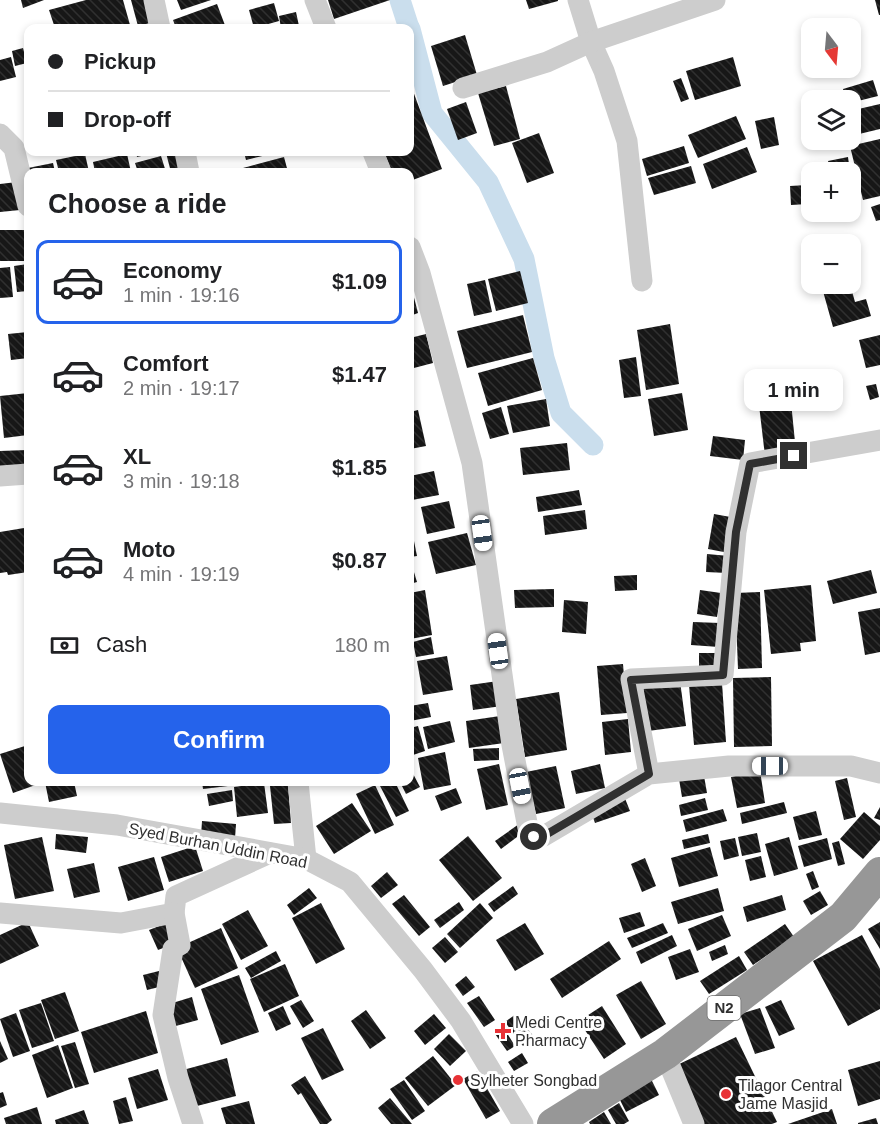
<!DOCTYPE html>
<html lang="en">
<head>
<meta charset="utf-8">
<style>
  :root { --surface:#fff; --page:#f2f2f2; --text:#202124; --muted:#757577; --line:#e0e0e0; --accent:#2563eb }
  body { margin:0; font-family:Arial,sans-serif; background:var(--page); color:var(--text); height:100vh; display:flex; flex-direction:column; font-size:22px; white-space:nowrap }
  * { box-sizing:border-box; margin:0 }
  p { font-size:20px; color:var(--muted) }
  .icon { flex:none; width:33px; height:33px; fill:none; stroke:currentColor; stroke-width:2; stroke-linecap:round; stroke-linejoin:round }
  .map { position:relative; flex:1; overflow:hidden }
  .panel { position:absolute; left:24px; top:168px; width:390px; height:618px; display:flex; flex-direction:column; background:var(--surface); border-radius:12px; box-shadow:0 3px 9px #0003 }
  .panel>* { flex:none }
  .top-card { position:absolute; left:24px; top:24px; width:390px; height:132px; border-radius:12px; box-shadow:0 3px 9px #0003; display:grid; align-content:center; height:132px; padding:0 24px; background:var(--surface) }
  .needle { width:39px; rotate:164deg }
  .buttons { position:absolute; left:801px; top:18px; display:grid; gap:12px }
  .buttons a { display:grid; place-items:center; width:60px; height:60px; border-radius:12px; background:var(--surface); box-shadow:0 3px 9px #0003; font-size:30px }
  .end { position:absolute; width:27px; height:27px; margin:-14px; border:8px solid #303030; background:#fff; box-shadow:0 0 0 3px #fff }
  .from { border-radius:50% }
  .bubble { position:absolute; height:42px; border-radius:12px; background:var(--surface); box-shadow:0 3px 9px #0003; font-size:20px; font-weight:600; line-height:42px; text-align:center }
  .car { position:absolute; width:18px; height:36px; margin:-18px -9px; border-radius:8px; box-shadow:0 0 4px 2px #0007; background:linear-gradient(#fff 24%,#345 0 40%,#fff 0 76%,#345 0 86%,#fff 0) }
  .top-card b { display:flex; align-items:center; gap:21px; height:57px; font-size:22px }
  .top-card b+b { border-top:2px solid var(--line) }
  .top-card i { width:15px; height:15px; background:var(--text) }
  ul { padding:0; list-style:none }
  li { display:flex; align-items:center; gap:18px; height:84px; margin:0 12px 9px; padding:0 12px; border:3px solid transparent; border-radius:12px }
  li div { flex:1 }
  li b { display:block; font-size:22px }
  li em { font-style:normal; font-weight:600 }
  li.current { border-color:var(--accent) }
  li>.icon { width:54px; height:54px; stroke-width:1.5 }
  h2 { padding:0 24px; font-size:27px; line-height:72px }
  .pay { display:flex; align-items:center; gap:15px; height:66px; padding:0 24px; font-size:22px }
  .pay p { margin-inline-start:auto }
  .cta { display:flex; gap:12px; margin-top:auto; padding:12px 24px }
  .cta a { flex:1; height:69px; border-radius:12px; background:var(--accent); color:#fff; font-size:24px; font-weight:600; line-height:69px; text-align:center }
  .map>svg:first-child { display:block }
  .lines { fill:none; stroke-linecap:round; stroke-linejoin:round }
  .canal { stroke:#cadeed; stroke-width:21 }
  .building { fill:url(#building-back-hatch) }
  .minor { stroke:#cdcdcd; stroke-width:21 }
  .highway { stroke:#979797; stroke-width:32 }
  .route { stroke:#303030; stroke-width:8 }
  .poi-dot { fill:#e83236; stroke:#fff; stroke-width:2 }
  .labels { text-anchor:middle; stroke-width:6; stroke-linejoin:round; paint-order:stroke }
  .shield { fill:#fff; stroke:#6e6e6e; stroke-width:1.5 }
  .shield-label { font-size:15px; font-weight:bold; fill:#303030 }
  .street-label { font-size:16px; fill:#303030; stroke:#fff }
  .poi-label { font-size:16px; fill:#303030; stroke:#fff; text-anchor:start }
</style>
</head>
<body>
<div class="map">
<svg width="880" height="1124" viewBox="0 0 880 1124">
  <defs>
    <pattern id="building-back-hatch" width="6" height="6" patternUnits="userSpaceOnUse" patternTransform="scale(1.5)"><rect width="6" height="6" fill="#171717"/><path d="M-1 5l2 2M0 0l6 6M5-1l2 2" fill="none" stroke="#303030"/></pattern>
  </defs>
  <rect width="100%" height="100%" fill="#fff"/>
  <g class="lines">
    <g class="canal">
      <path d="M400 0 409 28"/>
      <path d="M410 29 432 113 488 182 524 259 544 358 561 413 593 445"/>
    </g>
  </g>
  <g class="building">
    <path d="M21 0H44L23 8Z"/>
    <path d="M86 0H123L130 25 117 28H55L49 10Z"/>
    <path d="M131 0H144L150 23 138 26Z"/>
    <path d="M177 0H211L181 10Z"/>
    <path d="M328 0H390L334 19Z"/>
    <path d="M526 0H558V1L529 9Z"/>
    <path d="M875 0H880V15H879Z"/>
    <path d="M274 3 279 21 254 28 249 10Z"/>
    <path d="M217 4 226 28H176L173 20Z"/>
    <path d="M296 12 299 26 281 28 279 16Z"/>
    <path d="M465 35 477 75 443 86 431 46Z"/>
    <path d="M23 48 27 63 15 66 12 51Z"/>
    <path d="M11 57 16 77 0 81V60Z"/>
    <path d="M733 57 741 86 695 100 686 71Z"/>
    <path d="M681 78 689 99 681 102 673 81Z"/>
    <path d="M873 80 878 96 850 103V100H846L843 89Z"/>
    <path d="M410 83 442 169 410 181V172H392L384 152H410Z"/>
    <path d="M506 86 520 139 494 146 478 93Z"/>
    <path d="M466 102 477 133 458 140 447 109Z"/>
    <path d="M880 104V129L855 135 850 111Z"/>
    <path d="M736 116 746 139 698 158 688 135Z"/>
    <path d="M774 117 779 145 761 149 755 121Z"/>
    <path d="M539 133 554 173 527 183 512 143Z"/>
    <path d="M880 139V196L863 200 850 146Z"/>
    <path d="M684 146 689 163 647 176 642 159Z"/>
    <path d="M747 147 757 172 712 189 703 164Z"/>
    <path d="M136 152H158L137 157Z"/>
    <path d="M174 152H180L185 172H171L166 153Z"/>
    <path d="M244 152H279L246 160Z"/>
    <path d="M85 154 89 172H59L56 160Z"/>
    <path d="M127 154 131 172H95L93 162Z"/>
    <path d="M161 156 166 172H138L135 163Z"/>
    <path d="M284 157 288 172H244L243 168Z"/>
    <path d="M848 157 850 172H830L828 161Z"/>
    <path d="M53 163 55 172H28L23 169Z"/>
    <path d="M691 166 696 183 654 195 648 178Z"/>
    <path d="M850 180 855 197 850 198Z"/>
    <path d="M17 182 20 210 0 212V184Z"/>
    <path d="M807 185 808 204 791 205 790 186Z"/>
    <path d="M880 204V220L876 221 871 207Z"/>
    <path d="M818 212H835V213L819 215Z"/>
    <rect x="0" y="230" width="25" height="31"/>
    <path d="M854 257 860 279 850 281V258Z"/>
    <path d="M28 264V291L17 292 14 266Z"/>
    <path d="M10 267 13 297 0 298V268Z"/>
    <path d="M520 271 528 303 496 311 488 279Z"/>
    <path d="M485 280 492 312 474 316 467 284Z"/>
    <path d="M410 282 418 313 410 316Z"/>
    <path d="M821 284H850L855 302 866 299 871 316 833 327Z"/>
    <path d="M523 315 532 352 467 368 457 331Z"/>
    <path d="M670 324 679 384 646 390 637 330Z"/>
    <path d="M28 332V358L11 360 8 334Z"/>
    <path d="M426 334 433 363 410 369V338Z"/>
    <path d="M880 335V365L866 368 859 340Z"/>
    <path d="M636 357 641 396 624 398 619 360Z"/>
    <path d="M533 358 542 390 488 406 478 373Z"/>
    <path d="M876 384 879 397 870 400 866 386Z"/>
    <path d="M28 393V435L4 438 0 396Z"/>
    <path d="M682 393 688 430 654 436 648 399Z"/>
    <path d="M546 399 550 426 513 433 507 406Z"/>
    <path d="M791 402 796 452 765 456 759 405Z"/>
    <path d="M501 407 509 434 490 439 482 413Z"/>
    <path d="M418 410 426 446 410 449V412Z"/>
    <path d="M713 436 745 440 743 460 710 456Z"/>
    <path d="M567 443 570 470 523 475 520 448Z"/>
    <path d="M28 450V471L0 472V451Z"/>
    <path d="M434 471 439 495 412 500 410 476Z"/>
    <path d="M579 490 582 505 538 512 536 497Z"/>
    <path d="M449 501 455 528 427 534 421 507Z"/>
    <path d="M585 510 587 529 545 535 543 516Z"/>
    <path d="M714 514 736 518 729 553 708 549Z"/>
    <path d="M410 518 414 531 410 532Z"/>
    <path d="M24 528 25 535 28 534V572L8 575 7 572 0 573V532Z"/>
    <path d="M467 533 476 565 436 574 428 542Z"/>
    <path d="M410 536H413L417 556 410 557Z"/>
    <path d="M707 554 729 556 727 573 706 572Z"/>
    <path d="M410 559 417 582 410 584Z"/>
    <path d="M871 570 877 593 833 604 827 581Z"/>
    <path d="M637 575V590L615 591 614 576Z"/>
    <path d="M811 585 816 641 800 643 801 651 771 654 764 590Z"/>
    <path d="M554 589V607L515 608 514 590Z"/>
    <path d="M425 590 432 635 410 639V593Z"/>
    <path d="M700 590 721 593 717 617 697 614Z"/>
    <path d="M760 592 762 668 738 669 735 593Z"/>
    <path d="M564 600 588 602 586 634 562 632Z"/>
    <path d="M880 608V652L865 655 858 612Z"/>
    <path d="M693 622 720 623 719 647 691 645Z"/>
    <path d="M431 637 434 654 416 657 413 642Z"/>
    <path d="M699 653H717V671L699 670Z"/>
    <path d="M447 656 453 690 423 695 417 661Z"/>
    <path d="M623 664 627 713 601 715 597 666Z"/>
    <path d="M771 677 772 746 734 747 733 678Z"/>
    <path d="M498 681 502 706 473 710 470 685Z"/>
    <path d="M680 681 686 726 648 731 643 686Z"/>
    <path d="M722 683 726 742 694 745 689 685Z"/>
    <path d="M559 692 567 750 525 757 516 699Z"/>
    <path d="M428 703 431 717 410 721V706Z"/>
    <path d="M500 716 504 743 469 748 466 721Z"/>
    <path d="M628 719 631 752 605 755 602 722Z"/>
    <path d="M450 721 455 742 428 749 423 727Z"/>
    <path d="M418 726 425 751 410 756V728Z"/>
    <path d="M28 745V782H44L13 793 0 754Z"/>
    <path d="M499 748V760L474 761 473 749Z"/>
    <path d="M445 752 451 785 424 790 418 758Z"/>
    <path d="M499 764 508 805 486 810 477 769Z"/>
    <path d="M600 764 605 788 576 794 571 771Z"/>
    <path d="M556 766 565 808 536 814 526 772Z"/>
    <path d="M410 768 420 787 406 794 400 782H410Z"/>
    <path d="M760 771 765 803 737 808 731 777Z"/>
    <path d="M704 776 707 793 682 797 679 779Z"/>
    <path d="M847 778 856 817 844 820 835 781Z"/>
    <path d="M45 782H74L77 796 49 802Z"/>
    <path d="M99 782H116L100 786Z"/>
    <path d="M202 782H228V786L203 789Z"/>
    <path d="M378 782H395L409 811 396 817Z"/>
    <path d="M264 783 268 813 237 817 234 787Z"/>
    <path d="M288 785 291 823 274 824 270 786Z"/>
    <path d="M375 785 394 825 375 834 356 794Z"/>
    <path d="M456 788 462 803 441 811 435 796Z"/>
    <path d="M232 790 233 801 209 806 207 794Z"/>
    <path d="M624 796 630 811 595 823 590 809Z"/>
    <path d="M705 798 708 810 681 816 679 805Z"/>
    <path d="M784 802 787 813 742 824 740 813Z"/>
    <path d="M352 803 371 831 334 854 316 826Z"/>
    <path d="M880 807V820L874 818Z"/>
    <path d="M723 809 727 821 686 832 683 820Z"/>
    <path d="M816 811 822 835 799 840 793 817Z"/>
    <path d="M864 812 880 826V840L863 859 840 839Z"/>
    <path d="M202 821 236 824 235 838 201 836Z"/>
    <path d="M519 824 525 831 501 849 495 841Z"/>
    <path d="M757 833 761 852 742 856 738 837Z"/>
    <path d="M56 834 88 837 86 853 55 849Z"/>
    <path d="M708 834 710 843 684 849 682 840Z"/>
    <path d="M468 836 502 878 473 901 439 860Z"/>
    <path d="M42 837 54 891 15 899 4 845Z"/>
    <path d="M789 837 798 869 774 876 765 844Z"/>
    <path d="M735 838 739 856 724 860 720 841Z"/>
    <path d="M827 838 832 859 804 867 798 846Z"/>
    <path d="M839 841 845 864 838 866 832 843Z"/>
    <path d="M195 846 203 871 169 882 161 857Z"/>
    <path d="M710 847 718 876 679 887 671 858Z"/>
    <path d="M761 856 766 877 750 881 745 860Z"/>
    <path d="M154 857 164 890 128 901 118 867Z"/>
    <path d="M645 858 656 886 642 892 631 864Z"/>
    <path d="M94 863 100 892 74 898 67 869Z"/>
    <path d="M813 871 819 887 812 890 806 874Z"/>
    <path d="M387 872 398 885 381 898 371 886Z"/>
    <path d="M513 886 518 894 494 912 488 904Z"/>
    <path d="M309 888 317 898 294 915 287 905Z"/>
    <path d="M718 888 724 911 678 924 671 902Z"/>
    <path d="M820 891 828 905 811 915 803 901Z"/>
    <path d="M404 895 430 927 419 936 392 904Z"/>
    <path d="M782 895 786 910 747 922 743 907Z"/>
    <path d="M459 902 464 910 440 928 434 920Z"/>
    <path d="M321 903 345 949 316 964 292 918Z"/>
    <path d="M480 903 493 918 460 948 447 934Z"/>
    <path d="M248 910 268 946 241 960 222 924Z"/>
    <path d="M640 912 645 926 624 933 619 918Z"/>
    <path d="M722 915 731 936 697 951 688 929Z"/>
    <path d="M28 922 39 946 0 964V935Z"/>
    <path d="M880 922V949L868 929Z"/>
    <path d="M167 923 176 943 158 950 149 930Z"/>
    <path d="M525 923 544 954 515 971 496 940Z"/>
    <path d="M663 923 668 933 632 948 627 938Z"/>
    <path d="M785 924 794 937 753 965 744 952Z"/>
    <path d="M221 928 238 968 195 988 177 948Z"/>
    <path d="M672 935 677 946 641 964 636 952Z"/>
    <path d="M862 935 880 969V1009L848 1026 813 961Z"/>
    <path d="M445 937 458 952 445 963 432 948Z"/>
    <path d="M609 941 621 959 562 998 550 979Z"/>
    <path d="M725 945 728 954 712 961 709 952Z"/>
    <path d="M690 949 699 972 676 980 668 957Z"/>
    <path d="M276 951 281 961 251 978 245 968Z"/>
    <path d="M739 956 747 970 709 994 700 981Z"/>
    <path d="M285 964 299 996 264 1012 250 979Z"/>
    <path d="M159 971 163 986 147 990 143 975Z"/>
    <path d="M239 975 259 1032 221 1045 201 989Z"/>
    <path d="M466 976 475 987 463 996 455 985Z"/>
    <path d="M641 981 666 1024 641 1039 616 995Z"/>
    <path d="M65 992 79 1031 55 1039 41 1000Z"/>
    <path d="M479 996 495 1020 484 1027 467 1003Z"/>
    <path d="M192 997 198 1020 172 1027 166 1005Z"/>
    <path d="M301 1000 314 1021 303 1028 290 1006Z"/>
    <path d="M781 1000 795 1029 779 1036 765 1007Z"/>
    <path d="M41 1003 54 1041 32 1048 19 1010Z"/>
    <path d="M283 1006 291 1024 276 1031 268 1013Z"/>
    <path d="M602 1006 626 1044 604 1059 579 1021Z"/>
    <path d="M760 1008 775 1048 755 1054 740 1014Z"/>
    <path d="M366 1010 386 1038 370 1049 351 1021Z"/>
    <path d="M146 1011 158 1053 94 1073 81 1032Z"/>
    <path d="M16 1013 30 1051 13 1057 0 1019Z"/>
    <path d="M434 1014 446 1028 425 1045 414 1031Z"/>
    <path d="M516 1014 534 1037 523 1046 505 1022Z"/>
    <path d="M502 1025 515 1046 507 1051 493 1031Z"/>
    <path d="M323 1028 344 1070 322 1080 301 1038Z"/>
    <path d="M449 1034 466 1051 450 1066 434 1049Z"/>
    <path d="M736 1037 777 1122 772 1124H702L675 1066Z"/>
    <path d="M0 1041 8 1059 0 1063Z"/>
    <path d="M75 1042 89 1084 75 1088 61 1046Z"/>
    <path d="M58 1045 73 1088 47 1098 32 1055Z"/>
    <path d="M522 1053 528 1063 514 1071 508 1062Z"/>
    <path d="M433 1056 456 1085 428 1106 405 1078Z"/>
    <path d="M227 1058 236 1096 193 1107 183 1070Z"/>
    <path d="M880 1061V1099L858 1106 848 1070Z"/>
    <path d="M158 1069 168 1100 137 1109 128 1078Z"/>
    <path d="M477 1071 500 1111 486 1119 463 1079Z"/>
    <path d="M647 1071 659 1095 626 1112 614 1088Z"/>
    <path d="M305 1076 332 1120 327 1124H320L301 1093 298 1095 291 1085Z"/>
    <path d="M404 1080 425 1111 412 1120 390 1089Z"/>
    <path d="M3 1092 7 1105 0 1108V1093Z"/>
    <path d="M126 1097 133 1121 119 1124 113 1101Z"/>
    <path d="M390 1098 412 1124H391L378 1108Z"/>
    <path d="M249 1101 255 1124H226L221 1108Z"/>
    <path d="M619 1103 629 1121 624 1124H616L608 1110Z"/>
    <path d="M37 1107 42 1124H6L4 1118Z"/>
    <path d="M832 1109 837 1124H788Z"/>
    <path d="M84 1110 89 1124H56L55 1120Z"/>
    <path d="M604 1112 611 1124H590L589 1122Z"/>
    <path d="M876 1118 878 1124H858V1123Z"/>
  </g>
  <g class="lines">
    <g class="minor">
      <path d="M154 0 160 28"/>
      <path d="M315 0 326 28"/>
      <path d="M578 0 591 42 604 71 627 141 642 281"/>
      <path d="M463 88 547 62 591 42 715 0"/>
      <path d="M0 134 14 148 28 206"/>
      <path d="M185 152 189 172"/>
      <path d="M373 152 381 172"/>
      <path d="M410 247 420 273 472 463 512 745 528 828 534 837H542L649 774 729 766H851L880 773"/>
      <path d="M0 476 28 474"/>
      <path d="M649 774 631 679 723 675 736 532 750 463 880 440"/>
      <path d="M298 782 306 859"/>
      <path d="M0 813 117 825 306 859 350 882 423 970 461 1021 523 1124"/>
      <path d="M0 913 121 923 174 913 176 896 270 853"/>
      <path d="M174 913 180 945 173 949 163 1015 178 1078 193 1124"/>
      <path d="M665 1054 694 1124"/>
    </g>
    <path class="highway" d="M553 1124 665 1054 843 917 880 873"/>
  </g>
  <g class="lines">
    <path class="route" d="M534 837H542L649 774 631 680 723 675 736 532 750 464 794 456"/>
  </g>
  <g class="poi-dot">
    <path d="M500 1022h6v6h6v6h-6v6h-6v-6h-6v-6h6z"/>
    <circle cx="458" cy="1080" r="6"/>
    <circle cx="726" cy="1094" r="6"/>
  </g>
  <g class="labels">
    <rect class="shield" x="707.5" y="996" width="33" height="24" rx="4.5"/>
    <g class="shield-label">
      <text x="724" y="1013">N2</text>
    </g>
    <g class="street-label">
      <text transform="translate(218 845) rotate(11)" y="6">Syed Burhan Uddin Road</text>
    </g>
    <g class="poi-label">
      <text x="515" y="1028">Medi Centre<tspan x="515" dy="18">Pharmacy</tspan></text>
      <text x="470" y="1086">Sylheter Songbad</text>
      <text x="738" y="1091">Tilagor Central<tspan x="738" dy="18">Jame Masjid</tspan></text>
    </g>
  </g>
</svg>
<div class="buttons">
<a><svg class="needle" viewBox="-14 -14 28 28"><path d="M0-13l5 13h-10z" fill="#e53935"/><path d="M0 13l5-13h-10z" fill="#757577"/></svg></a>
<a><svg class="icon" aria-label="layers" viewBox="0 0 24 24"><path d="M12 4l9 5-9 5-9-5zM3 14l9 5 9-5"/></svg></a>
<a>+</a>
<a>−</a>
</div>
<i class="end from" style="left:534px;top:837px"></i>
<i class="end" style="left:794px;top:456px"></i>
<div class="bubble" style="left:744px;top:369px;width:99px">1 min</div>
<i class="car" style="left:482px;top:533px;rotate:172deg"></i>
<i class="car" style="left:498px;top:651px;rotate:352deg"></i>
<i class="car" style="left:770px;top:766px;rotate:270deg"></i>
<i class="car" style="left:520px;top:786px;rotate:169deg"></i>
<div class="top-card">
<b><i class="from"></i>Pickup</b>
<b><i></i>Drop-off</b>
</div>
<section class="panel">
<h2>Choose a ride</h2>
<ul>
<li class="current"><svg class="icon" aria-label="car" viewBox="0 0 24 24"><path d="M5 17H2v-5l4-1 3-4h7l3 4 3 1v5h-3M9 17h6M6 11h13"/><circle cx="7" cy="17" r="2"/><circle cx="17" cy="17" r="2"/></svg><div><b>Economy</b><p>1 min · 19:16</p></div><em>$1.09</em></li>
<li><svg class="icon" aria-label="car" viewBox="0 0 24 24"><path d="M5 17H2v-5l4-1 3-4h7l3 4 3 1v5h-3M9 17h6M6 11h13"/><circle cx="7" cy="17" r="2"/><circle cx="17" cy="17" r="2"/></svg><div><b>Comfort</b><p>2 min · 19:17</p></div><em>$1.47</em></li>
<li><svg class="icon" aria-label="car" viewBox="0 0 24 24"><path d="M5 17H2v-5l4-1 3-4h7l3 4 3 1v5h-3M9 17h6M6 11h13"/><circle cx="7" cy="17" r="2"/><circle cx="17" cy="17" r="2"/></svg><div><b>XL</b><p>3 min · 19:18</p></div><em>$1.85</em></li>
<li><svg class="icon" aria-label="car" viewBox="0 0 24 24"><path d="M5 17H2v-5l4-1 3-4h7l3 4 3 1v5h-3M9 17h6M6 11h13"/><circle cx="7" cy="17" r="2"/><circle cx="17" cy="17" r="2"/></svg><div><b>Moto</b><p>4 min · 19:19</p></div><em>$0.87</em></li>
</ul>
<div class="pay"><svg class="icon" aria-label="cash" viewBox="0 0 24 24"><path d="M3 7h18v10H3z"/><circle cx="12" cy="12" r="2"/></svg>Cash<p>180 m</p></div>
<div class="cta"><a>Confirm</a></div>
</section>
</div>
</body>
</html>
